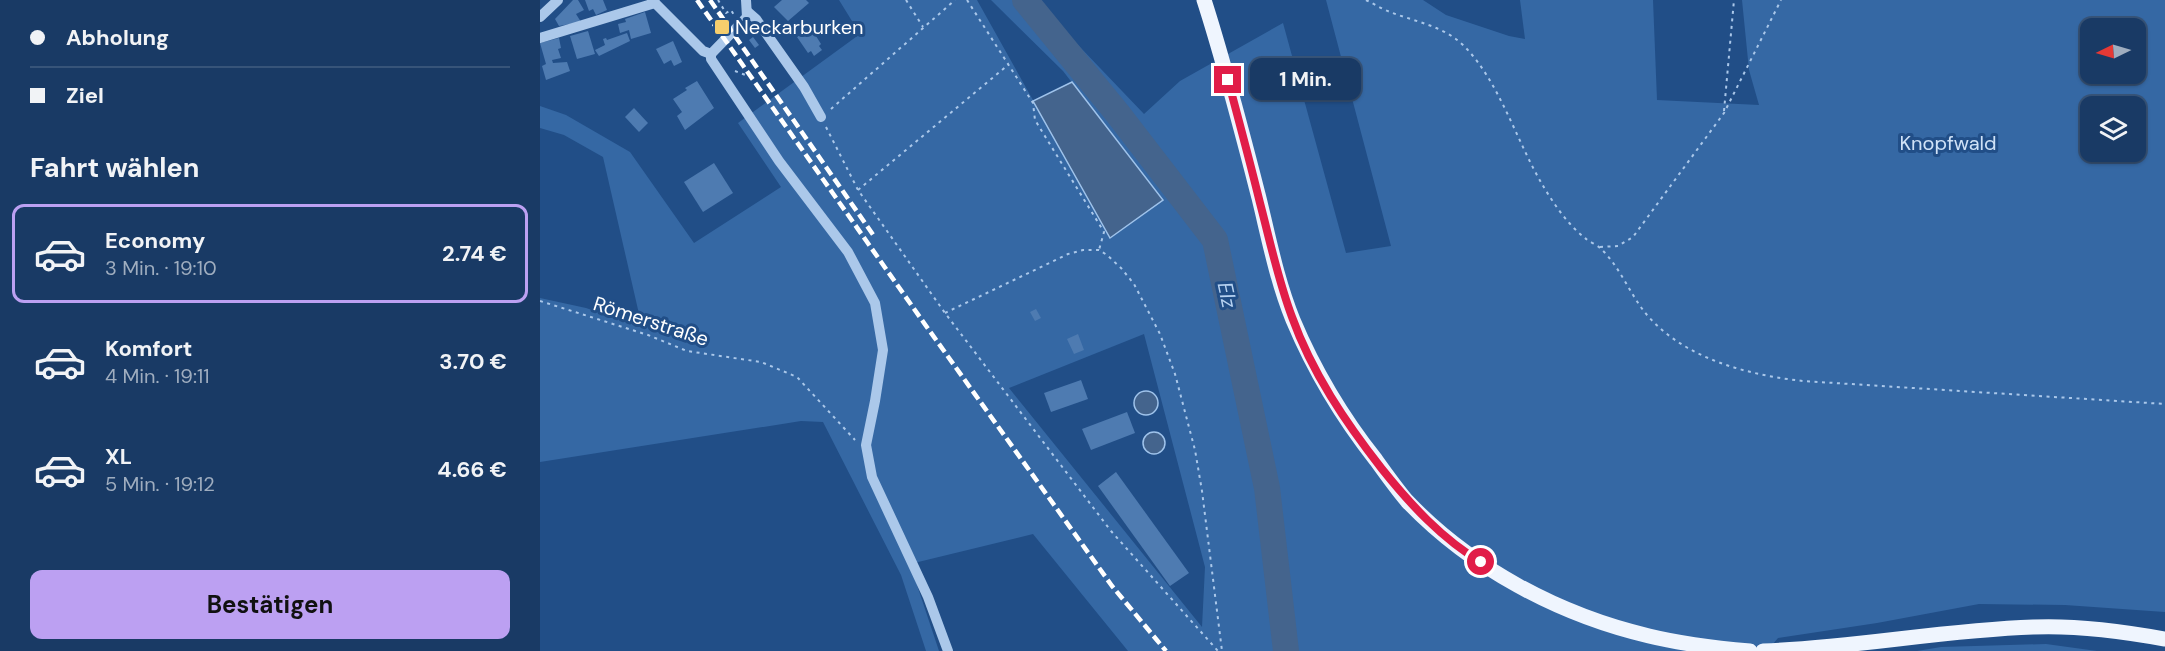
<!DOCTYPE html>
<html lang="de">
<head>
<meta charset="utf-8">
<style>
  :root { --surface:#193a65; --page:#26456e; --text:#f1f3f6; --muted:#9fadbf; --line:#375479; --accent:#bca0f2 }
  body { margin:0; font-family:"DM Sans",sans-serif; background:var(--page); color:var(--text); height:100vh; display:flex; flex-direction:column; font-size:22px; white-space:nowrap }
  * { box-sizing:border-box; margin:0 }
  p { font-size:20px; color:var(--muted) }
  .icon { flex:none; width:33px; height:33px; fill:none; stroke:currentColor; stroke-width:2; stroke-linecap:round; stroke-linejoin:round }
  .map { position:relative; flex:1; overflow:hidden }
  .side { display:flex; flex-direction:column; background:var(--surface); width:540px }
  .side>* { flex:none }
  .top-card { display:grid; align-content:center; height:132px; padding:0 30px; background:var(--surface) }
  .needle { width:39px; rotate:265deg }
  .fabs { position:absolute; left:1540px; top:18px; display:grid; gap:12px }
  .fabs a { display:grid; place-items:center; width:66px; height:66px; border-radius:12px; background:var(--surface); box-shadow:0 2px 4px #0004,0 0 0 2px var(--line); font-size:30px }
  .end { position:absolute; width:27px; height:27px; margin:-14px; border:8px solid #e11d48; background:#fff; box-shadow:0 0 0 3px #fff }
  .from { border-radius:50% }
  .bubble { position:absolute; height:42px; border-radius:12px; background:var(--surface); box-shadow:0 2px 4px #0004,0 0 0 2px var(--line); font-size:20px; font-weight:700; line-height:42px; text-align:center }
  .top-card b { display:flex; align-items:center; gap:21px; height:57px; font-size:22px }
  .top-card b+b { border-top:2px solid var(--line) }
  .top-card i { width:15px; height:15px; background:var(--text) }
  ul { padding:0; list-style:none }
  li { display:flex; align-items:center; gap:18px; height:99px; margin:0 12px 9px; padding:0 18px; border:3px solid transparent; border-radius:12px }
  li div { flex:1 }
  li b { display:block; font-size:22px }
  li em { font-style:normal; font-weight:700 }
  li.current { border-color:var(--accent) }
  li>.icon { width:54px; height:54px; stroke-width:1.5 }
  h2 { padding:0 30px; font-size:27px; line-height:72px }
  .action { display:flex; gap:12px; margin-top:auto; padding:12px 30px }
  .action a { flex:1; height:69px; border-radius:12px; background:var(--accent); color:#111; font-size:24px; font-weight:700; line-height:69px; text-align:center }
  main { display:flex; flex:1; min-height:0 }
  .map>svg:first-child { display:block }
  .green { fill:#3568a4; fill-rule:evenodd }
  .water { fill:#44648d; stroke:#9fc3eb; stroke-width:1.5 }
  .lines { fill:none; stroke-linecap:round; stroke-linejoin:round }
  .river { stroke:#44648d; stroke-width:26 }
  .building { fill:#4e7bb1 }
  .path { stroke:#abc8ea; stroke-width:2; stroke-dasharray:3 4.5; stroke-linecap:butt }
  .minor { stroke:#abc8ea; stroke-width:10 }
  .major { stroke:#eff5fe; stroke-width:15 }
  .rail { stroke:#fff; stroke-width:4.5; stroke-dasharray:10 4.5; stroke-linecap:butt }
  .route { stroke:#e11d48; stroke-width:8 }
  .poi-dot { fill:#f6ce6d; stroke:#214e87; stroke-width:2 }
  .labels { text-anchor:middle; stroke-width:6; stroke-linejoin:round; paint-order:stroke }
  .poi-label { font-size:20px; fill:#fff; stroke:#214e87; text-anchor:start }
  .park-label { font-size:20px; fill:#d0e2f7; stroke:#214e87 }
  .street-label { font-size:20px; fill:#fff; stroke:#214e87 }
  .water-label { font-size:21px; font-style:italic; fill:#b7d2f1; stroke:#214e87 }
</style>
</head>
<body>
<main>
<section class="side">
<div class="top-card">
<b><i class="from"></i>Abholung</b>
<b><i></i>Ziel</b>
</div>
<h2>Fahrt wählen</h2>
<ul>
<li class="current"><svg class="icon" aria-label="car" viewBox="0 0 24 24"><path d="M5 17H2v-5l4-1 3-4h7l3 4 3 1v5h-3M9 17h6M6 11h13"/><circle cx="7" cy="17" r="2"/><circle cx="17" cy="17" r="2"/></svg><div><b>Economy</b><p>3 Min. · 19:10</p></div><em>2.74 €</em></li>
<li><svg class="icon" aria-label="car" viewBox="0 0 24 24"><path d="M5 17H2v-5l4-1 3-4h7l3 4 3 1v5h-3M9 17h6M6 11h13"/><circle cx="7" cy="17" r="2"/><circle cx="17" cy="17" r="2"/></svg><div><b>Komfort</b><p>4 Min. · 19:11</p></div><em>3.70 €</em></li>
<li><svg class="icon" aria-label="car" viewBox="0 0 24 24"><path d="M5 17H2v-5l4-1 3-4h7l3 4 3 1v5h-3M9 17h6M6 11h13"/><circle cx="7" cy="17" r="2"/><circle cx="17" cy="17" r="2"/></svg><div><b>XL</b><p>5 Min. · 19:12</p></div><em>4.66 €</em></li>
</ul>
<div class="action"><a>Bestätigen</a></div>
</section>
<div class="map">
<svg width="1625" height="651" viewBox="0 0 1625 651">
  <rect width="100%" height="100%" fill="#214e87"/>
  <g class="green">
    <path d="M299 0H437L570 238 623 200 523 71 451 0H495L604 114 640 81 743 23 806 253 851 246 786 0H883L906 15 969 36 985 39 980 0H1113L1117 100 1219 105 1209 70 1202 0H1625V612L1525 605 1439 604 1337 623 1238 638 1227 651H588L493 534 370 564 399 651H386L361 575 283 422 261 421 0 462V298L46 308 102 327 63 157 24 135 0 128V106L26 115 90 152 154 243 241 187 198 123 320 34ZM1551 28H1596V74H1551ZM1551 106H1596V152H1551ZM604 334 665 567 662 627 469 388Z"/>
    <path d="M1506 644 1557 651H1377L1401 647Z"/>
  </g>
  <g class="water">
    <path d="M532 82 623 200 570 238 493 101Z"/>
    <circle cx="606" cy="403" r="12"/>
    <circle cx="614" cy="443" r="11"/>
  </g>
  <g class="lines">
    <path class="river" d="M485 0 578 114 675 240 727 488 746 651"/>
  </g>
  <g class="building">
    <path d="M33 0H38L44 10 36 14 41 22 19 26 15 19Z"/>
    <path d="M45 0H63L67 10 56 15 53 9 49 11Z"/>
    <path d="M242 0H266L269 3 248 21 234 7Z"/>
    <path d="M105 12 111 33 91 39 89 30 80 33 78 24 86 22 85 19Z"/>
    <path d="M271 28 281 44 279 46 282 50 274 56 271 51 268 53 257 37Z"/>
    <path d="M48 31 55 54 37 59 30 36Z"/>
    <path d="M87 33 90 41 59 56 55 50 65 45 63 39 66 38 67 40Z"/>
    <path d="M213 37 219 45 215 48 209 40Z"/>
    <path d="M19 38 21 48 18 49 21 58 12 60 13 63 27 62 30 71 6 80 2 66 6 64 0 43Z"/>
    <path d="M133 41 142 62 134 66 131 60 124 64 116 49Z"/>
    <path d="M157 81 174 108 145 130 137 116 142 112 133 99 147 90 145 88Z"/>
    <path d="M94 108 108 123 99 132 85 117Z"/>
    <path d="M174 163 193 193 163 212 144 182Z"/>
    <path d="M496 309 501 318 495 321 490 312Z"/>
    <path d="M538 334 544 350 534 354 527 339Z"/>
    <path d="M541 380 548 399 511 412 504 393Z"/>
    <path d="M587 412 595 433 551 450 542 429Z"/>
    <path d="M576 472 649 573 630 586 558 486Z"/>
  </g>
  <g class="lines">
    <g class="path">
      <path d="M178 0 186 13 191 10 194 15"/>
      <path d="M366 0 383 27"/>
      <path d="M427 0 493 103 495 120 564 232 559 250"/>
      <path d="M826 0C834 4 842 9 850 12 876 22 904 26 924 46 959 81 977 142 1002 184 1013 203 1028 225 1045 238 1049 242 1056 244 1060 248 1080 266 1090 295 1107 315 1145 359 1208 375 1263 381L1625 404"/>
      <path d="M195 71 208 76"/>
      <path d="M291 109 415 0"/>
      <path d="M1184 111 1194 0"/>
      <path d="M286 127 318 190 405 313 571 531 678 651"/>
      <path d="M318 190 468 65"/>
      <path d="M1060 247 1078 246 1093 237 1184 113 1241 0"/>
      <path d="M0 301 108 335 147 351 221 362 257 377 315 440"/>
      <path d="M405 313 528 254 543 250H559L567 255 581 268 594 284 620 334 635 374 655 450 662 491 682 651"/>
    </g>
    <g class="minor">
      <path d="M112 0 163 51 171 54"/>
      <path d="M208 12 216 19 264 87 281 117"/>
      <path d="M0 17 18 0"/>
      <path d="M0 38 115 3"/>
      <path d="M171 54V59L239 161 308 252 335 303 343 350 335 401 326 445 332 477 388 597 408 651"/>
      <path d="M171 54 207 17 206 0"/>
    </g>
    <g class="major">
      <path d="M664 0C685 65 702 132 719 198 729 239 737 281 753 320 774 370 802 417 836 460 846 474 856 488 867 501 931 568 1019 615 1109 636 1142 644 1176 648 1210 651"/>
      <path d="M1223 651C1314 648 1402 630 1493 627 1537 625 1581 631 1625 639"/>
    </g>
    <g class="rail">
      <path d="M157 0 384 323 572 586 626 651"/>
      <path d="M170 0 334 236"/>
    </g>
  </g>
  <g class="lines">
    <path class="route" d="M688 80C699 121 710 162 720 203 730 241 738 280 752 317 772 373 806 423 842 469 870 504 902 539 941 562"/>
  </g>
  <rect class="poi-dot" x="174" y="19" width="16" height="16" rx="3"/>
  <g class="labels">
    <g class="poi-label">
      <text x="195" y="34">Neckarburken</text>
    </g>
    <g class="park-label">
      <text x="1408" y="150">Knopfwald</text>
    </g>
    <g class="street-label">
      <text transform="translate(111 321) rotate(18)" y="7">Römerstraße</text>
    </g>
    <g class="water-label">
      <text transform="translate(687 295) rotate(78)" y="7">Elz</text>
    </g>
  </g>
</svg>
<div class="fabs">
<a><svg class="needle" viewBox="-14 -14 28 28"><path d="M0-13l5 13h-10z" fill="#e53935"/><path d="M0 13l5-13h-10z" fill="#9fadbf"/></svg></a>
<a><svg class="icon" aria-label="layers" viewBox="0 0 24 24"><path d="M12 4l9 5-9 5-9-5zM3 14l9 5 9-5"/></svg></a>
</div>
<i class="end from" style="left:941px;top:562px"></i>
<i class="end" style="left:688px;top:80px"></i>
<div class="bubble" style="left:710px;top:58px;width:111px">1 Min.</div>
</div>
</main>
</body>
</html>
